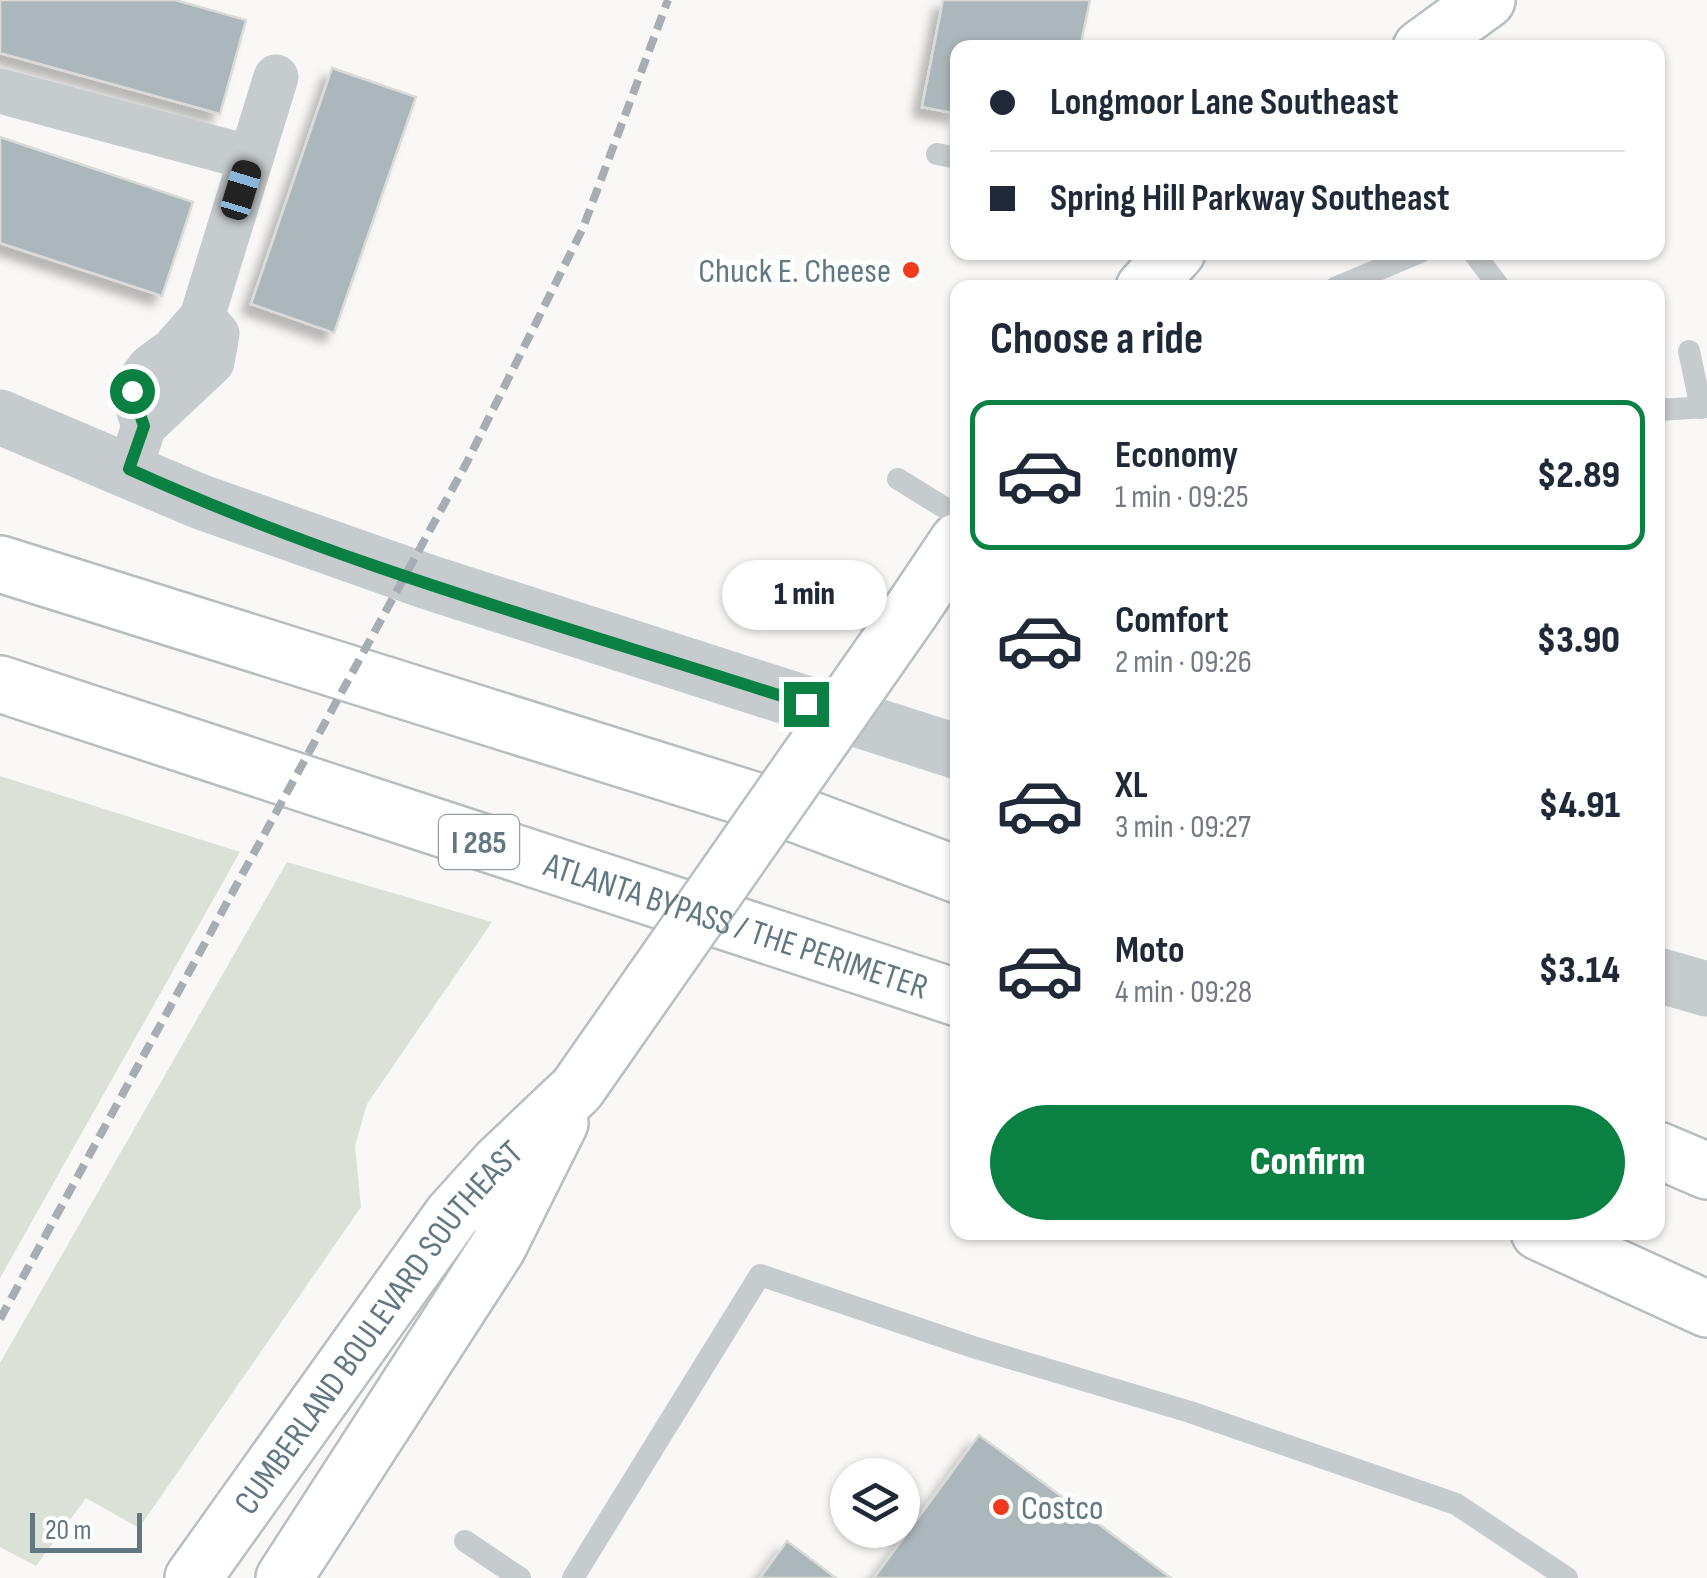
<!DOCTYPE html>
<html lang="en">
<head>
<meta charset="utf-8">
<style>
  :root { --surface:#fff; --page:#f2f2f3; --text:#1f2937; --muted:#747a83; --line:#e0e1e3; --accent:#0b8043 }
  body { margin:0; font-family:"Sofia Sans Condensed",sans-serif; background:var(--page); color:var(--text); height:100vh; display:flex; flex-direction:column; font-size:38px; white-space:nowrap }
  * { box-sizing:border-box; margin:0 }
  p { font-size:32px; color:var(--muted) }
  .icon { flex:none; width:55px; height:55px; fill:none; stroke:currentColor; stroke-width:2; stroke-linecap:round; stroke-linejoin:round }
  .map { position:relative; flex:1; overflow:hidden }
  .drawer { position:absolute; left:950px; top:280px; width:715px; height:960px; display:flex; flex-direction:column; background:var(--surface); border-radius:20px; box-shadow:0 2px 8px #0004 }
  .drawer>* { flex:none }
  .guide { position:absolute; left:950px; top:40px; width:715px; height:220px; border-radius:20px; box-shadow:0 2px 8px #0004; display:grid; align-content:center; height:220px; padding:0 40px; background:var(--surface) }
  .fabs { position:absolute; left:830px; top:1458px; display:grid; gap:20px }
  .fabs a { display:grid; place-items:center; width:90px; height:90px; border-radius:50%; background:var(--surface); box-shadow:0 2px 8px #0004; font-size:50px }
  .scale { position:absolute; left:30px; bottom:25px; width:112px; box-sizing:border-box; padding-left:10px; border:5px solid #617883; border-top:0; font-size:28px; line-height:35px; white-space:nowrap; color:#617883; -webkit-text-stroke:8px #fff; paint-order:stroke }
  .end { position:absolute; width:45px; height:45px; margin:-22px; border:12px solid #0b8043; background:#fff; box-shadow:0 0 0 5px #fff }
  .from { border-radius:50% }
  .bubble { position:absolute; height:70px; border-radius:35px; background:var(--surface); box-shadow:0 2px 8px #0004; font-size:32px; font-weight:800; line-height:70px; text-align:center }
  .car { position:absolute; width:30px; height:60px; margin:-30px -15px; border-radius:12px; box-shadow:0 0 8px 2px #0007; background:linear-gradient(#222 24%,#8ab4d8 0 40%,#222 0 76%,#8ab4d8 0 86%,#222 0) }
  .guide b { display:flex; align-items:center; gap:35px; height:95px; font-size:38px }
  .guide b+b { border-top:2px solid var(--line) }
  .guide i { width:25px; height:25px; background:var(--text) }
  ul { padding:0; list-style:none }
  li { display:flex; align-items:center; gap:30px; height:150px; margin:0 20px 15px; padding:0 20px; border:5px solid transparent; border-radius:20px }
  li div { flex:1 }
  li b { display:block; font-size:38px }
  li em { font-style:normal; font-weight:800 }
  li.active { border-color:var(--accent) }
  li>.icon { width:90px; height:90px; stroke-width:1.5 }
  h2 { padding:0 40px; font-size:45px; line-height:120px }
  .action { display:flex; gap:20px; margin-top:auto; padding:20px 40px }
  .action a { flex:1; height:115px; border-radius:60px; background:var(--accent); color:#fff; font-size:40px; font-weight:800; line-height:115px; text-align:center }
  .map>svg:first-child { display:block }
  .green { fill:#dbe1d6 }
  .building { fill:#acb7bb; stroke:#dadad8; stroke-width:2.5; filter:url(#shadow) }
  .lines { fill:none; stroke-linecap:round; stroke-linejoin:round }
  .secondary-casing { stroke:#b8bfc2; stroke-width:60 }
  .motorway-casing { stroke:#b8bdbf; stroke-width:60 }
  .service { stroke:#c6cbce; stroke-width:22 }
  .minor { stroke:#c6cbce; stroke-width:45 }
  .tertiary { stroke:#c6cbce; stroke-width:55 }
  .secondary { stroke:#fff; stroke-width:55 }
  .motorway { stroke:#fff; stroke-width:55 }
  .rail { stroke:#a6aeb3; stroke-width:8; stroke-dasharray:15 8; stroke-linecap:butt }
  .secondary-bridge-casing { stroke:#b8bfc2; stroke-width:60; stroke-linecap:butt }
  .secondary-bridge { stroke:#fff; stroke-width:55 }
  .route { stroke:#0b8043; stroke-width:12 }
  .poi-dot { fill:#f1391d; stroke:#fff; stroke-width:4 }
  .labels { text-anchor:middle; stroke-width:10; stroke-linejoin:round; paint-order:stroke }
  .shield { fill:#fff; stroke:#90a0a8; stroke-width:2.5 }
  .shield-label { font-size:32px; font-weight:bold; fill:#617883 }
  .poi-label { font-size:35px; fill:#617883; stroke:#fff; text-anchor:end }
  .street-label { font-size:35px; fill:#617883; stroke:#fff }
</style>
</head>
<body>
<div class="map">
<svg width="1707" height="1578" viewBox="0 0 1707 1578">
  <defs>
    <filter id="shadow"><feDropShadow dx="-9" dy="9" stdDeviation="5" flood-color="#0004"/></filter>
  </defs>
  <rect width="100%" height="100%" fill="#f9f8f6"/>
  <g class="green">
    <path d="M0 776 240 852 0 1278Z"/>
    <path d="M287 862 492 922 367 1104 355 1146 361 1207 139 1528 86 1498 36 1566 0 1547V1363Z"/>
  </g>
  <g class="building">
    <path d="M0 0H175L246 20 220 114 0 53Z"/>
    <path d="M943 0H1090L1080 48H958V114L922 107Z"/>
    <path d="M332 68 416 97 334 333 251 304Z"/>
    <path d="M0 137 193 202 162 296 0 243Z"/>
    <path d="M979 1435 1171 1578H874Z"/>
    <path d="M787 1541 836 1578H760Z"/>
  </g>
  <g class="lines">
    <defs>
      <g id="secondary">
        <path d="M1421 48 1487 0"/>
        <path d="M1144 288 1177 252"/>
        <path d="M911 611 958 541"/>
        <path id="s1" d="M193 1578 452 1215 499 1163 577 1089"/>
        <path d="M284 1578 498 1247 560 1123"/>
      </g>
      <g id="motorway">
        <path d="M0 564 785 810 958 875"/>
        <path id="s2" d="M0 684 958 998"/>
        <path d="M1658 1150 1707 1171"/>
        <path d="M1539 1232 1707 1309"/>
      </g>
    </defs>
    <use href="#secondary" class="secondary-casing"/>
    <use href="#motorway" class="motorway-casing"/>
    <g class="service">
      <path d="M937 154 958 158"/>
      <path d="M1473 252 1500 288"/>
      <path d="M1335 288 1420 252"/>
      <path d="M1689 351 1701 408"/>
      <path d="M1658 410 1707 407"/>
      <path d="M898 479 958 516"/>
      <path d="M465 1541 520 1578"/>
      <path d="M573 1578 760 1275 973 1347 1190 1412 1456 1504 1567 1578"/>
    </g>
    <g class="minor">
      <path d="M0 91 251 158"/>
      <path d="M144 426 132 391 150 367 173 350 202 317 276 77"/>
      <path d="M135 453 144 426 212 362 217 334 202 317"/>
    </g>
    <g class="tertiary">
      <path d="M0 417 201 502 428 582 958 752"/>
      <path d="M1658 975 1707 989"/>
    </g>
    <use href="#secondary" class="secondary"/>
    <use href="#motorway" class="motorway"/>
    <path class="rail" d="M0 1319 466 464 583 228 668 0"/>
    <defs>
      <path id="secondary-bridge" d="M577 1089 911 611"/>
    </defs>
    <use href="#secondary-bridge" class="secondary-bridge-casing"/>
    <use href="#secondary-bridge" class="secondary-bridge"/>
  </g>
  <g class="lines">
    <path class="route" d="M132 391 144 426 129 469C346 568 580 630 806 704"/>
  </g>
  <g class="poi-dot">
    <circle cx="911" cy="270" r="10"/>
    <circle cx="1001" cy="1507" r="10"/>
  </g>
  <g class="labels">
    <rect class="shield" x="439" y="815" width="80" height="54" rx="8"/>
    <g class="shield-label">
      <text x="479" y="853">I 285</text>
    </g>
    <g class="poi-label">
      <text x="891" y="282">Chuck E. Cheese</text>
      <text x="1021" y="1519" text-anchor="start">Costco</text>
    </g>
    <g class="street-label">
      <text dy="12" stroke="none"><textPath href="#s2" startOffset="775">ATLANTA BYPASS / THE PERIMETER</textPath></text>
      <text dy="12" stroke="none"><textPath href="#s1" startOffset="312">CUMBERLAND BOULEVARD SOUTHEAST</textPath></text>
    </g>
  </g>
</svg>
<div class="fabs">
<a><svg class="icon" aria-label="layers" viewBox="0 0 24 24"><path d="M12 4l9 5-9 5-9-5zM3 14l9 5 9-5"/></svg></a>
</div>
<div class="scale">20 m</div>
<i class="end from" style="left:132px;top:391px"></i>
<i class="end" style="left:806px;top:704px"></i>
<div class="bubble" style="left:722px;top:560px;width:165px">1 min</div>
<i class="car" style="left:241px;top:190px;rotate:17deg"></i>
<div class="guide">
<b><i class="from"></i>Longmoor Lane Southeast</b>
<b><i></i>Spring Hill Parkway Southeast</b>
</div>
<section class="drawer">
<h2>Choose a ride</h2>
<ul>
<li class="active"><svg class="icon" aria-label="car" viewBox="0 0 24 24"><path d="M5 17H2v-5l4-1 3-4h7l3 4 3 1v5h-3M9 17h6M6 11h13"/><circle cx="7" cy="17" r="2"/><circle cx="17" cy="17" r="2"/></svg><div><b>Economy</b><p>1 min · 09:25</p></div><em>$2.89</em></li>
<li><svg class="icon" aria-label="car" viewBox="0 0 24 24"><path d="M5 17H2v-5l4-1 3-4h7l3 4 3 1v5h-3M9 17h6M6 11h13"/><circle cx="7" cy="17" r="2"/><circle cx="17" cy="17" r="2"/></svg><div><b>Comfort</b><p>2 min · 09:26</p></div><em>$3.90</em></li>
<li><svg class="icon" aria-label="car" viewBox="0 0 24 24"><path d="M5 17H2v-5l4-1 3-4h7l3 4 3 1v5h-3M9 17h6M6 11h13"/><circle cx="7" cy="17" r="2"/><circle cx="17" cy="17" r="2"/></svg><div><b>XL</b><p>3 min · 09:27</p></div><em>$4.91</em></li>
<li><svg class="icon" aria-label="car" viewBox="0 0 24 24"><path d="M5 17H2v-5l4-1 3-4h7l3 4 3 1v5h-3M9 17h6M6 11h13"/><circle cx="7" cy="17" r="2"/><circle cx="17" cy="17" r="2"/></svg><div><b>Moto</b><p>4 min · 09:28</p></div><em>$3.14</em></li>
</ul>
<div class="action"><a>Confirm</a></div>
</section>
</div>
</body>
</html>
